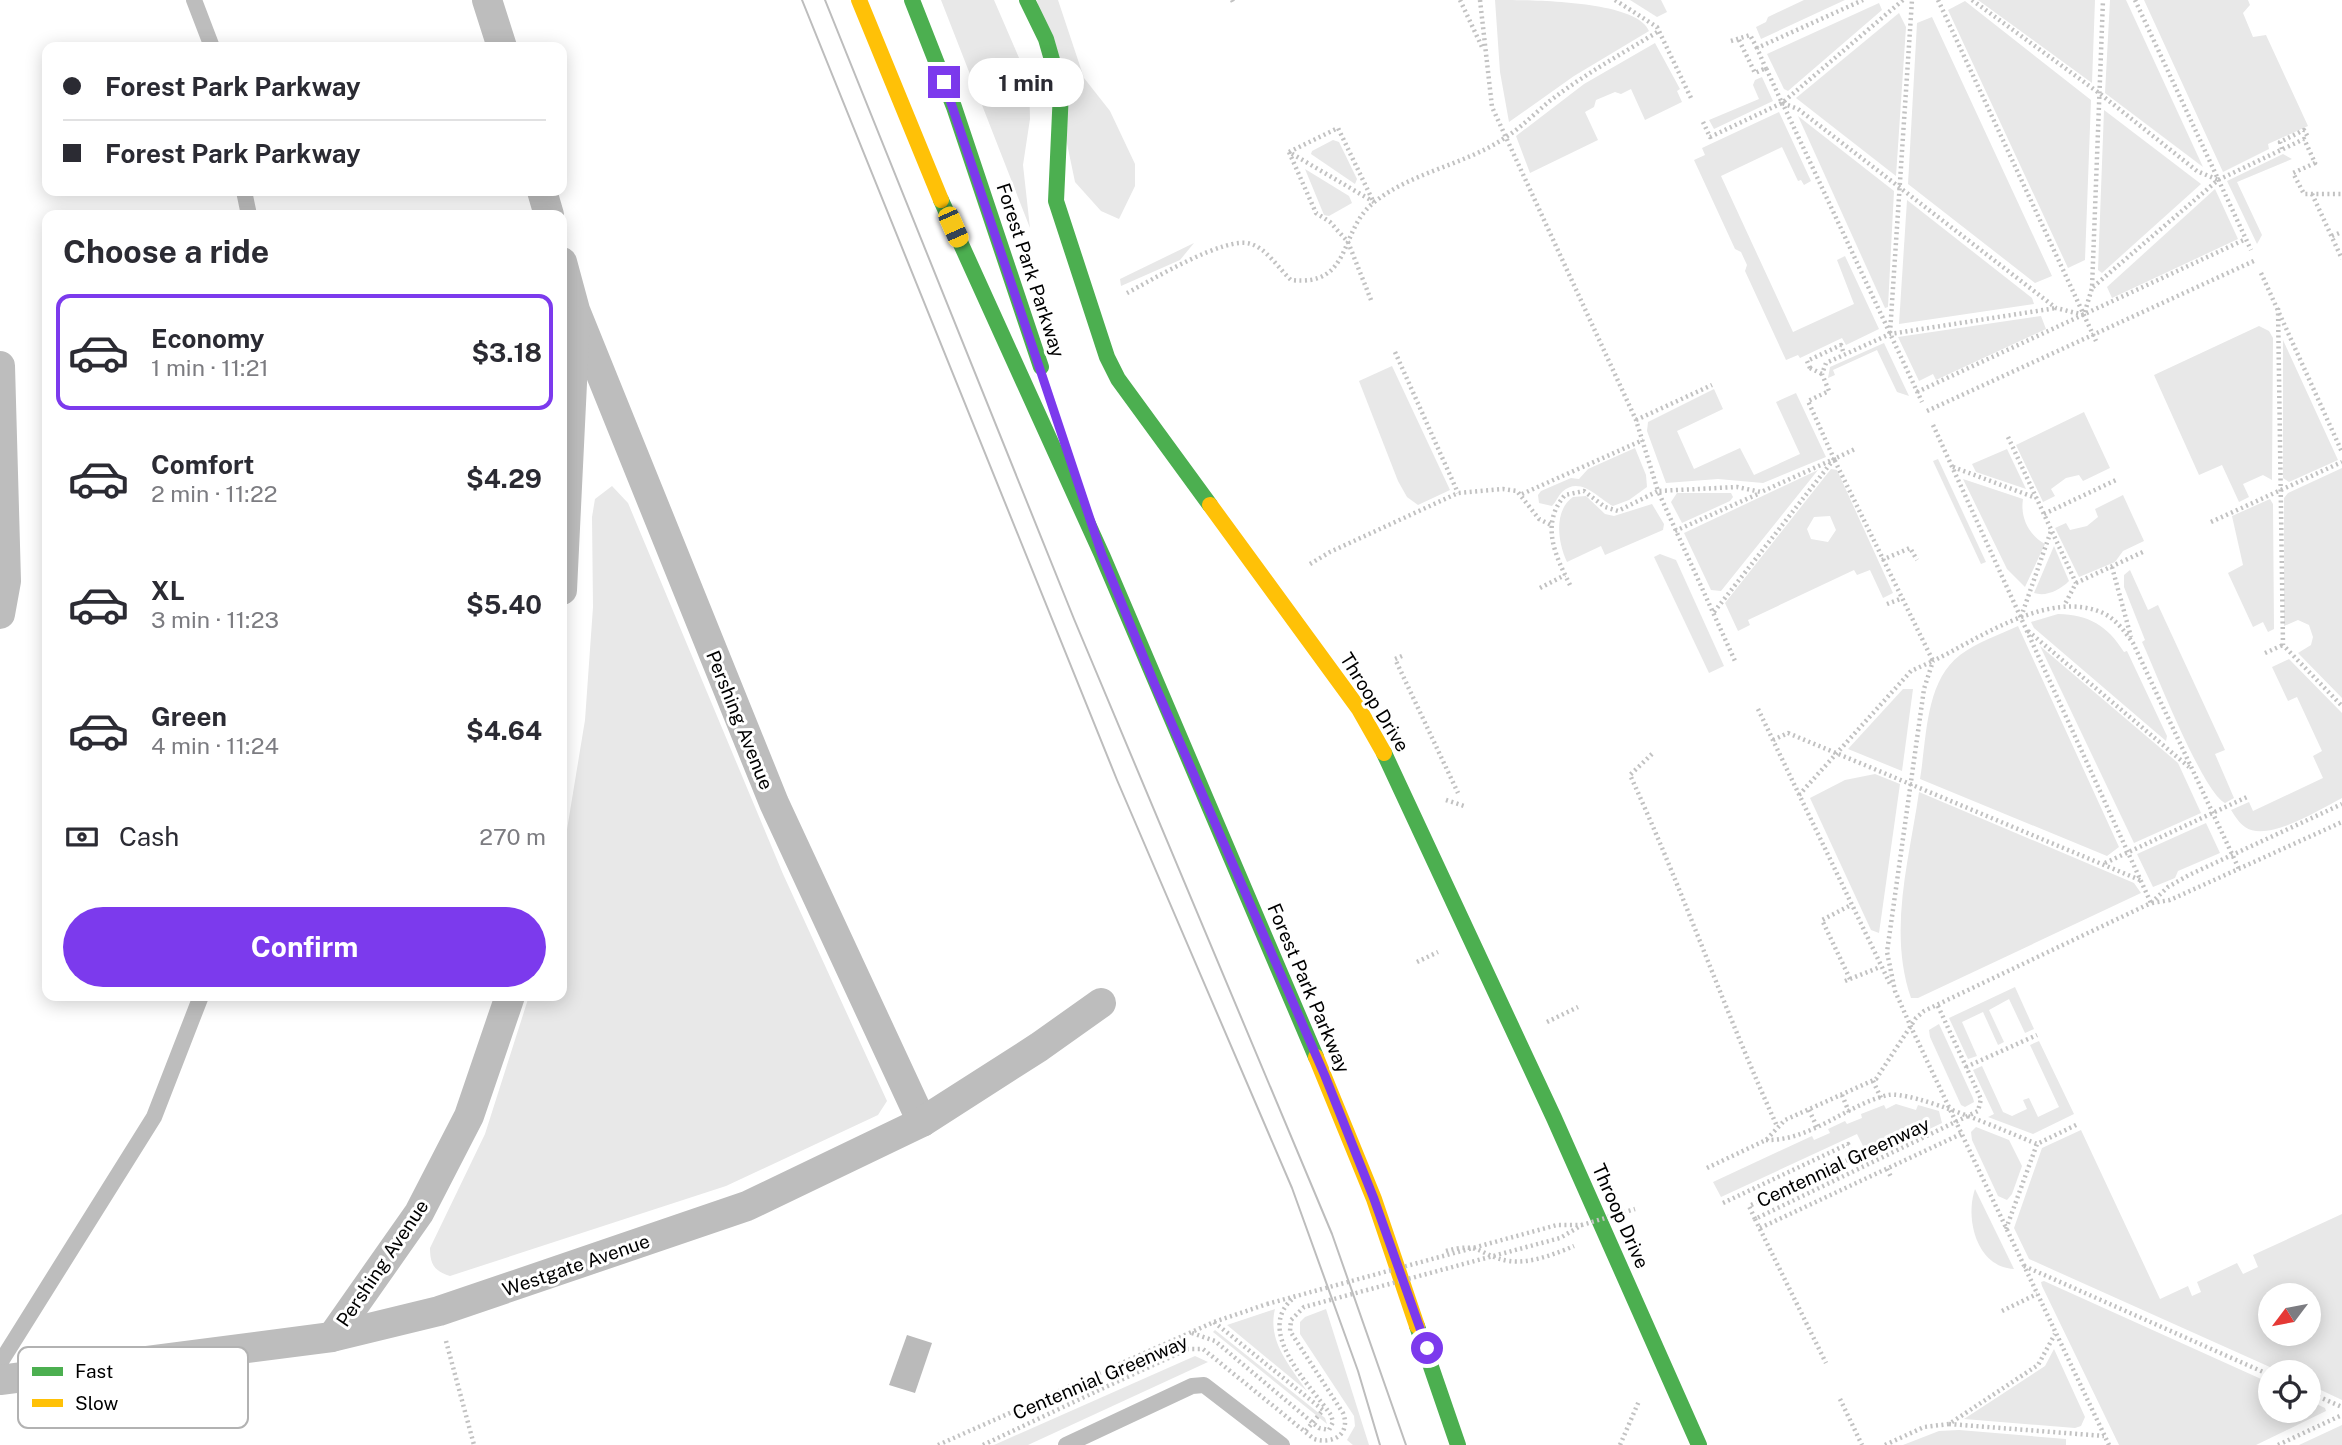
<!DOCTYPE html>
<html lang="en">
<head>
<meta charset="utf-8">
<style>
  :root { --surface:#fff; --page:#f7f7f7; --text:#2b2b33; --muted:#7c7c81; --line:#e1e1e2; --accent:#7c3aed }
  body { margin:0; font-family:"Public Sans",sans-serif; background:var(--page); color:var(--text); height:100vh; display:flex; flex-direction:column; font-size:26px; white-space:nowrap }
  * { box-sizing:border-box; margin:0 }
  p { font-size:23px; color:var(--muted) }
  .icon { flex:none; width:38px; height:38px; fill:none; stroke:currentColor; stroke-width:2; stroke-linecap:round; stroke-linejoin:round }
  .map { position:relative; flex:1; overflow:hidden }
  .drawer { position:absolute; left:42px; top:210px; width:525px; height:791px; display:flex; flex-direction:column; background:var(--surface); border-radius:14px; box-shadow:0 4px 18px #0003 }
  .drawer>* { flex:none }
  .guide { position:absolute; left:42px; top:42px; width:525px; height:154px; border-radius:14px; box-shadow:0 4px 18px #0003; display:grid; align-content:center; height:154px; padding:0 21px; background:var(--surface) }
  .needle { width:46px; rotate:238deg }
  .tools { position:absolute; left:2258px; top:1283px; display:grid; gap:14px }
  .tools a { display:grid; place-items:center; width:63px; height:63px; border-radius:50%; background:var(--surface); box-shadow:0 4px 18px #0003; font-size:35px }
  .end { position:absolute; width:32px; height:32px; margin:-16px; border:9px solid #7c3aed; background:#fff; box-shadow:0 0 0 4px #fff }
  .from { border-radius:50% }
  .bubble { position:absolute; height:49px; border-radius:24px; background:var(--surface); box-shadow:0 4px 18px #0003; font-size:23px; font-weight:700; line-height:49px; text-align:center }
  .car { position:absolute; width:21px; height:42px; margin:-21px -10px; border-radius:9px; box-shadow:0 0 5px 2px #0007; background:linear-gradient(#f5c518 24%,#345 0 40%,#f5c518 0 76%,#345 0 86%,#f5c518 0) }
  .guide b { display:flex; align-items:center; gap:24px; height:66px; font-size:26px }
  .guide b+b { border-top:2px solid var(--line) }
  .guide i { width:18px; height:18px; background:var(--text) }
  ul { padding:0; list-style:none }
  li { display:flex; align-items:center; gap:21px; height:116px; margin:0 14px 10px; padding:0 7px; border:4px solid transparent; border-radius:14px }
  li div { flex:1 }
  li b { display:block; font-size:26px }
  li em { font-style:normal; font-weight:700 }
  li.selected { border-color:var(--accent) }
  li>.icon { width:63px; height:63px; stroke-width:1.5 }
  h2 { padding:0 21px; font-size:32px; line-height:84px }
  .pay { display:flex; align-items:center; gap:18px; height:77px; padding:0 21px; font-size:26px }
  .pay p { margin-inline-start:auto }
  .cta { display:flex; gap:14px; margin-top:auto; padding:14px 21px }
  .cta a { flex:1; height:80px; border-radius:42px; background:var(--accent); color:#fff; font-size:28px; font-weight:700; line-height:80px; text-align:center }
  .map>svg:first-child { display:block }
  .green { fill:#e8e8e8; fill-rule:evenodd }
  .water { fill:#bababa }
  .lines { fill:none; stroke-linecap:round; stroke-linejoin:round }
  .path { stroke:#c2c2c2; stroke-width:4.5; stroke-dasharray:2 3.5; stroke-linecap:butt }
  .lane { stroke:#bdbdbd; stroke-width:16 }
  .street { stroke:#bdbdbd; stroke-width:30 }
  .fast { stroke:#4caf50; stroke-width:16 }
  .slow { stroke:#ffc107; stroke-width:16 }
  .tram { stroke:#bdbdbd; stroke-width:2 }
  .path-bridge { stroke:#c2c2c2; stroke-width:4.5; stroke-dasharray:2 3.5; stroke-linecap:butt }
  .route { stroke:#7c3aed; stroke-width:9 }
  .labels { text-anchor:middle; stroke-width:6; stroke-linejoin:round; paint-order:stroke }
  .street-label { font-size:19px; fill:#000; stroke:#fff }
  .key { fill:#fff; stroke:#b2b2b2; stroke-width:2 }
  .key-label { font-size:19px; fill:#000 }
</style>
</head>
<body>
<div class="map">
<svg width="2342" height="1445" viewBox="0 0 2342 1445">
  <rect width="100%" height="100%" fill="#fff"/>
  <g class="green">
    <path d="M941 0H994L1029 81 1030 119 1023 165 1030 228Z"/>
    <path d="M1037 0H1058L1084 78 1110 111 1135 164V186L1119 219 1101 211 1075 182Z"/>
    <path d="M1495 0C1529 0 1637 0 1649 31L1574 76 1509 122 1500 72Z"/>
    <path d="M1630 0H1661L1667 12 1657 17Z"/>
    <path d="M1804 0H1845L1761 39 1756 27 1766 22 1768 17Z"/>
    <path d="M1978 0H2095L2092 83Z"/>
    <path d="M2110 0H2126L2203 167 2105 93Z"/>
    <path d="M2144 0H2248L2250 5 2243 13 2253 37 2266 35 2308 126 2268 144 2269 149 2223 172Z"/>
    <path d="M1965 1 2091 100 2085 260 2068 268 1948 10Z"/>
    <path d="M1879 3 1882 10 1788 91 1784 89 1767 54Z"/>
    <path d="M1899 13 1906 27 1896 176 1796 98Z"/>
    <path d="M1932 17 2052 276 2035 283 1908 184 1917 23Z"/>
    <path d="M1655 43 1680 89 1677 91 1682 102 1645 120 1631 89 1621 94 1615 92 1596 100 1594 107 1585 112 1598 140 1530 173 1516 136 1584 84Z"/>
    <path d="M1762 77 1773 101 1714 129 1709 120 1759 99 1753 85 1755 80Z"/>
    <path d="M2104 110 2201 184 2102 273 2098 270Z"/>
    <path d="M1779 112 1811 181 1804 185 1801 180 1798 181 1782 147 1721 176 1793 332 1854 304 1837 260 1845 256 1879 329 1846 345 1842 338 1800 358 1798 355 1786 360 1745 271 1747 265 1741 252 1735 249 1694 160 1705 155 1702 148Z"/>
    <path d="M1798 116 1894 191 1888 307 1885 308Z"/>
    <path d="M1333 140 1339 142 1357 179 1355 184 1311 154 1312 151Z"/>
    <path d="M2283 154 2292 159 2237 182 2262 235 2257 244 2227 181Z"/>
    <path d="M1305 169 1349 196 1352 203 1329 216 1324 215Z"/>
    <path d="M2215 189 2238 239 2112 298 2107 287Z"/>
    <path d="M1907 200 2032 298 2034 304 1899 324Z"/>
    <path d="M1194 243 1180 260 1121 286 1120 279Z"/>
    <path d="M2041 316 2046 329 1936 380 1933 374 1919 381 1898 337Z"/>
    <path d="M2259 326 2269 331 2273 338 2272 480 2263 475 2243 484 2249 497 2239 502 2222 465 2199 475 2154 375Z"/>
    <path d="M2283 340 2338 460 2289 482 2283 478Z"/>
    <path d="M1884 343 1909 396 1897 392 1877 350 1833 370 1835 375 1828 378 1830 367Z"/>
    <path d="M1392 366 1450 490 1418 505 1407 497 1398 481 1359 381Z"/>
    <path d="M1714 389 1723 409 1677 431 1694 469 1740 448 1754 475 1800 454 1776 402 1796 393 1826 457 1763 483 1718 479 1666 483 1647 431 1648 422Z"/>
    <path d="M2084 412 2110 468 2083 481 2079 475 2066 478 2051 489 2055 496 2043 502 2016 445Z"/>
    <path d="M1635 448 1646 475 1647 487 1629 500 1613 506C1598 498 1580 475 1562 492 1558 496 1556 502 1552 506L1539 503 1538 495 1541 491 1571 478 1579 479 1588 469Z"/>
    <path d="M2007 449 2026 489 1976 472 1972 464Z"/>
    <path d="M1938 459 1986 562 1981 564 1933 461Z"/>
    <path d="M2342 468V698L2298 653 2311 645 2313 637 2309 625 2298 620 2284 626V498L2288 493Z"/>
    <path d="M1831 469 1837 470 1893 593 1883 598 1870 570 1857 575 1854 570 1748 620 1750 625 1738 631 1725 603ZM1830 516 1836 530 1828 542 1811 539 1807 529 1814 517Z"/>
    <path d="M1818 470 1721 591 1711 590 1684 533Z"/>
    <path d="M1963 479 2023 499C2020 518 2029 535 2045 544L2025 587 2007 569Z"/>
    <path d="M612 486 628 503 783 874 887 1101 878 1115 726 1186 450 1276C434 1271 430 1264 430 1248L485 1134 529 996H562V860L585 720 593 607 592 517 595 499Z"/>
    <path d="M1677 493H1731L1733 497 1730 501 1682 523 1671 502Z"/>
    <path d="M2123 495 2144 541 2123 551 2115 562 2079 577 2055 528 2066 523 2070 530 2087 526 2098 517 2095 509Z"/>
    <path d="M1586 496 1605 514 1614 516 1652 504 1664 524 1663 530 1605 555 1601 546 1567 562C1558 543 1553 511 1573 497Z"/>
    <path d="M2270 499 2273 504 2274 629 2268 632 2263 622 2253 627 2228 573 2243 565 2232 516Z"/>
    <path d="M2054 546 2069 581C2060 590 2046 597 2034 593Z"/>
    <path d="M1660 554 1676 560 1724 666 1709 673 1654 557Z"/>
    <path d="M2130 570 2148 610 2158 605 2225 750 2215 754 2234 798 2225 803C2202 791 2156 672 2142 642L2145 640 2124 587V575Z"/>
    <path d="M2058 614C2089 615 2107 625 2124 652L2127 651 2167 736 2166 741 2034 628 2031 622Z"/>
    <path d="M2018 626 2119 847 2107 856 1920 779C1927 737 1925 682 1960 655 1977 642 1999 635 2018 626Z"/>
    <path d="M2040 646 2178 763 2201 813 2134 843Z"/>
    <path d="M2289 659 2342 713V798C2320 809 2268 843 2245 827 2239 823 2235 816 2231 810L2249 802 2253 811 2323 778 2313 756 2322 751 2297 697 2288 701 2272 667Z"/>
    <path d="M1903 689H1913L1902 771 1848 749Z"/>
    <path d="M1875 774 1900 784 1879 933 1871 930 1810 798 1845 780Z"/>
    <path d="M1919 792 2134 883 2141 893 1918 998H1911C1888 931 1909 861 1919 792Z"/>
    <path d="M2206 823 2220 853 2178 871 2175 878 2153 887 2137 854Z"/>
    <path d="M2015 987 2034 1029 2025 1033 2009 999 1989 1010 2004 1042 1998 1045 1983 1012 1962 1022 1977 1056 1968 1059 1949 1018Z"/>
    <path d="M1939 1024 1973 1098 1974 1102 1965 1107 1961 1105 1930 1037 1929 1030Z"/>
    <path d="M2039 1041 2074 1114 2033 1134 1988 1117 1994 1114 1973 1070 1982 1066 2003 1112 2012 1116 2027 1109 2023 1100 2029 1098 2038 1117 2059 1107 2030 1045Z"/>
    <path d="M1896 1104 1916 1110 1918 1105 1939 1111 1942 1123 1869 1158 1857 1134 1721 1197 1713 1182 1812 1136 1814 1140 1830 1133 1828 1129 1845 1121 1847 1124 1862 1118 1861 1114 1884 1105 1886 1109Z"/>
    <path d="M1976 1127 2009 1140 2022 1166 2012 1194 2007 1200 1998 1196 1972 1140 1971 1132Z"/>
    <path d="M2081 1130 2160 1299 2188 1286 2192 1296 2201 1292 2197 1282 2237 1263 2243 1274 2258 1267 2253 1255 2342 1214V1400L2308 1384V1372H2281L2029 1259 2014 1228 2042 1148ZM2270 1295H2308V1334H2270Z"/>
    <path d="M1975 1189 2014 1269C1976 1267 1965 1218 1975 1189Z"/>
    <path d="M2044 1281 2270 1383V1410H2308V1400L2325 1408 2326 1411 2256 1445H2119L2042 1286 2041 1282Z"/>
    <path d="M1275 1309C1267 1341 1290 1366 1307 1391L1227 1325Z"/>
    <path d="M1326 1309 1369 1445H1353L1347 1440 1355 1426 1354 1416 1300 1334V1322L1305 1317Z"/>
    <path d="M1215 1330 1325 1418 1327 1424 1213 1332Z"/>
    <path d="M2054 1349 2085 1417 2081 1426 2075 1428 1964 1419 2045 1366Z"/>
    <path d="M1195 1356 1208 1362 1028 1445H994Z"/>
    <path d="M2342 1425V1445H2299Z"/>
    <path d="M1959 1430 2066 1439V1445H1903L1939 1431Z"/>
  </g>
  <path class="water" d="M907 1335 932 1343 915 1393 889 1385Z"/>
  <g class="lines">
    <g class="path">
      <path d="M1232 0 1234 4"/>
      <path d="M1460 0 1482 47"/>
      <path d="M1480 0 1492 107 1636 420 1658 491 1737 487 1761 492 1834 459 1808 401 1829 391 1822 374 1826 363 1890 334 2056 308"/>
      <path d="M1615 0 1657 27 1691 98"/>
      <path d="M1938 0 2096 341"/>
      <path d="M1972 0 2099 93 2197 171 2218 180"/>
      <path d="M2135 0 2251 250"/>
      <path d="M1739 40 1755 73 1766 68 1782 103 1798 109 2056 308 2084 315 2092 288 2103 0"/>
      <path d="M1731 41 1750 35 1757 48"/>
      <path d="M1766 69 1757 48 1863 0"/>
      <path d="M1782 102 1922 402"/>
      <path d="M1703 122 1710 137 1782 103 1903 0"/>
      <path d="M2282 149 2280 142 2304 130 2308 137"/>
      <path d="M1289 152 1338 128 1373 201"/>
      <path d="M2312 194 2342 259"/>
      <path d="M2332 236 2342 232"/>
      <path d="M2261 273 2342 452"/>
      <path d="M2093 287 2218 180 2304 139 2315 163 2293 173 2304 194H2342"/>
      <path d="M1127 293C1152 280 1226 235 1251 244 1267 249 1279 269 1291 280 1352 287 1339 232 1372 204 1410 172 1466 165 1506 137 1522 127 1536 112 1551 100 1585 74 1623 53 1659 31"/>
      <path d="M1371 300 1348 242 1330 222 1316 213 1289 152 1374 202"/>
      <path d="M2278 308 2283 645 2342 706"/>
      <path d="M1890 333 1912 0"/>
      <path d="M1395 352 1458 493"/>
      <path d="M1810 368 1807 361 1841 345 1844 354"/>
      <path d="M1810 368 1822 374"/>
      <path d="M1917 392 2246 239"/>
      <path d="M1927 411 2256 260"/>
      <path d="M1636 420 1712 385"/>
      <path d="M1933 425 2151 903"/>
      <path d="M2008 437 2076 583 2064 606"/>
      <path d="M1953 467 2036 498"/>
      <path d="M1522 494 1643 440"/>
      <path d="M2044 514 2116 480"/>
      <path d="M2211 522 2342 462"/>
      <path d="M1675 531 1760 493"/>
      <path d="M1882 560 1910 548 1917 560"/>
      <path d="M1310 564 1330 552 1458 493 1503 489 1517 491 1539 519 1551 525"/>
      <path d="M2112 567 2131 637"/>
      <path d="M2076 583 2145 551"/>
      <path d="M1570 585C1555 555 1540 524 1565 495L1584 491 1605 507 1618 511 1658 491 1735 661"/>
      <path d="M1540 588 1565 575"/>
      <path d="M1887 604 1900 599"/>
      <path d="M1714 612 1834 459 1855 449"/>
      <path d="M2021 617 2051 531"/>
      <path d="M2028 631 2189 767"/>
      <path d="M2265 653 2283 645"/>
      <path d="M1402 656 1395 659 1458 793"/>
      <path d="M1758 709 1891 986"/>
      <path d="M1773 740 1788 733 2140 880"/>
      <path d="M1652 754 1630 775C1683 890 1724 1010 1777 1126"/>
      <path d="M1799 795 1911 671 1933 661 1834 459"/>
      <path d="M1446 800 1464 806"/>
      <path d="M2105 863 2247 797"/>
      <path d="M2152 903 2170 900 2342 822"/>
      <path d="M1417 962 1438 952"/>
      <path d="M1850 979 1822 920 1851 905"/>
      <path d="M1845 981 1880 967"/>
      <path d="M1547 1022 1578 1007"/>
      <path d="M1966 1067 2037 1035"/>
      <path d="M1873 1081 1881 1098"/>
      <path d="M1842 1095 1849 1112"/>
      <path d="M1809 1110 1817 1127"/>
      <path d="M1766 1140C1811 1141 1846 1105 1888 1095 1912 1090 2010 1133 2037 1144"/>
      <path d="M1707 1168 1766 1140 1785 1120 1876 1079 1916 1018 1924 1011 2151 903 2168 887 2189 875 2342 804"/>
      <path d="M1887 1169 1891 1177"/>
      <path d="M1723 1203 1848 1144 1854 1157 1749 1206 1755 1219 1978 1111 1981 1099 1937 1004"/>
      <path d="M1755 1219 1826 1363"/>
      <path d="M1760 1228 1961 1134"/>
      <path d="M2006 1229 2037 1144 2078 1124"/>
      <path d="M1446 1251C1481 1241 1479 1256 1509 1261 1530 1264 1555 1254 1574 1246"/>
      <path d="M2024 1266 2270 1375"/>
      <path d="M2002 1311 2037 1294"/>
      <path d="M1214 1322 1323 1410 1304 1433"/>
      <path d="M446 1341 474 1445"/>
      <path d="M2308 1392 2342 1407"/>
      <path d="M1840 1399 1862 1445"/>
      <path d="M1949 1424 2104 1436"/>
      <path d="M938 1445 1214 1322 1267 1304"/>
      <path d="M983 1445 1097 1391"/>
      <path d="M1620 1445 1639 1401"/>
      <path d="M1885 1445 1924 1427 1949 1424 2038 1365 2055 1334"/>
      <path d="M2109 1445 1911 1027 1895 991 1887 952 1924 689 1933 661C1980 638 2049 589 2103 613 2116 619 2125 632 2133 643L2239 869"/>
      <path d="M2278 1445 2342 1415"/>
    </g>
    <g class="lane">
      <path d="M194 0 212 47"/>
      <path d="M244 191 249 215"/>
      <path d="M0 1363 154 1117 201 996"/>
      <path d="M1066 1445 1192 1386 1204 1385 1282 1445"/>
    </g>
    <g class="street">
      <path d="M487 0 502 47"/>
      <path d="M542 191 549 215"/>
      <path d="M562 262 575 310 774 803 922 1122"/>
      <path d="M0 366 6 581 0 614"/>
      <path d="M562 590 575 321"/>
      <path d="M332 1337 419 1213 469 1116 510 996"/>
      <path d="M0 1380 332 1337 439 1311 747 1206 922 1122 1039 1047 1101 1003"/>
    </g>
    <g class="fast">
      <path d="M912 0 954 107 1041 367"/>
      <path d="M1027 0 1046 39 1061 91 1056 201 1107 357 1118 379 1210 505"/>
      <path d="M941 200 1102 555 1316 1057"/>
      <path d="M1384 753 1554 1118 1699 1445"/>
      <path d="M1417 1326 1458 1445"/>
    </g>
    <g class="slow">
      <path d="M859 0 941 200"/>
      <path d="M1210 505 1359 709 1384 753"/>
      <path d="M1316 1057 1374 1199 1417 1326"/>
    </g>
    <g class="tram">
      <path d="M802 0 1117 780 1292 1188 1358 1371 1380 1445"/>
      <path d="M825 0 1074 619 1332 1234 1406 1445"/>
    </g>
    <g class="path-bridge">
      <path d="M1267 1304 1557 1225H1582"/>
      <path d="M1192 1333 1215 1341 1319 1428 1329 1430 1333 1422 1331 1415C1310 1385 1252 1329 1295 1297"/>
      <path d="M1097 1391 1188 1349H1203L1314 1439C1334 1445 1351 1433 1343 1413L1290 1331 1291 1320 1304 1307 1560 1238 1582 1225 1635 1209"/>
    </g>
  </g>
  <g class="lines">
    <path class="route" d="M944 82 1102 555 1155 685 1325 1076 1374 1199 1427 1348"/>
  </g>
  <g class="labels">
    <g class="street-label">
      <text transform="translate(1031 270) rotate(72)" y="7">Forest Park Parkway</text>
      <text transform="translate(1375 702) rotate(58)" y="7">Throop Drive</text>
      <text transform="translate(740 720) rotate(68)" y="7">Pershing Avenue</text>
      <text transform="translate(1309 988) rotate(67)" y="7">Forest Park Parkway</text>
      <text transform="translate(1843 1162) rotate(-25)" y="7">Centennial Greenway</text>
      <text transform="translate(1621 1216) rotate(66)" y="7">Throop Drive</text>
      <text transform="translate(382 1263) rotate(-56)" y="7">Pershing Avenue</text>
      <text transform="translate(576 1265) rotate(-19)" y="7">Westgate Avenue</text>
      <text transform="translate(1100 1377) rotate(-23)" y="7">Centennial Greenway</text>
    </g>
  </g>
  <rect x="18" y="1347" width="230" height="81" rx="10" class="key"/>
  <rect x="32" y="1367" width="31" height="9" fill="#4caf50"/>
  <rect x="32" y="1399" width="31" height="8" fill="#ffc107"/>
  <g class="key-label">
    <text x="75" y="1378">Fast</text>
    <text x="75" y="1410">Slow</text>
  </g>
</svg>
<div class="tools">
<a><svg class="needle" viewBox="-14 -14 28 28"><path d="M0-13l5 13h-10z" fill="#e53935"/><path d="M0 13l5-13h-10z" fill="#7c7c81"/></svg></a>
<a><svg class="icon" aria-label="locate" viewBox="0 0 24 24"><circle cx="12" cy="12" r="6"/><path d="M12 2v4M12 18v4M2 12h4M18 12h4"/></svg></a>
</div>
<i class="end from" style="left:1427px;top:1348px"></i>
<i class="end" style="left:944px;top:82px"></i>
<div class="bubble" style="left:968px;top:58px;width:116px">1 min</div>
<i class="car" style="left:953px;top:227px;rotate:156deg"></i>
<div class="guide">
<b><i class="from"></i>Forest Park Parkway</b>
<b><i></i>Forest Park Parkway</b>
</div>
<section class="drawer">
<h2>Choose a ride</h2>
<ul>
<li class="selected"><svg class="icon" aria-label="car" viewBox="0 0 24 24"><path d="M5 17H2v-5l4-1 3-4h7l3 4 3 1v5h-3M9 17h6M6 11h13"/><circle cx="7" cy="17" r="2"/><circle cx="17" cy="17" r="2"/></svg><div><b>Economy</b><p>1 min · 11:21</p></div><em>$3.18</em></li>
<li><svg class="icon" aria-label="car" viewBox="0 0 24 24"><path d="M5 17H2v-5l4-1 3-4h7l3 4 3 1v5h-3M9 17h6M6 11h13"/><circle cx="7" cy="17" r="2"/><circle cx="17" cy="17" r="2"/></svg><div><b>Comfort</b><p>2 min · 11:22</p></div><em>$4.29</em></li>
<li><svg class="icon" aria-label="car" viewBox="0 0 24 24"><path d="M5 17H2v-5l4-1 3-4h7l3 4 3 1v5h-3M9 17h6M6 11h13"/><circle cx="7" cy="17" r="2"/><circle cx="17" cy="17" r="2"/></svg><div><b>XL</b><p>3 min · 11:23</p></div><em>$5.40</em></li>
<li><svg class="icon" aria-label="car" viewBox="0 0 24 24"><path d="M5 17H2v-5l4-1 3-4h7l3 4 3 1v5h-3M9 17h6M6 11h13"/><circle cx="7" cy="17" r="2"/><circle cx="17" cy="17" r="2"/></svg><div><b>Green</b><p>4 min · 11:24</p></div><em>$4.64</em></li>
</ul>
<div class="pay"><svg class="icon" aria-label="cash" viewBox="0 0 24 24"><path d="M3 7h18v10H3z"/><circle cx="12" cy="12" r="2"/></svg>Cash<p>270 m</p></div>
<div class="cta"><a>Confirm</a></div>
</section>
</div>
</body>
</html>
